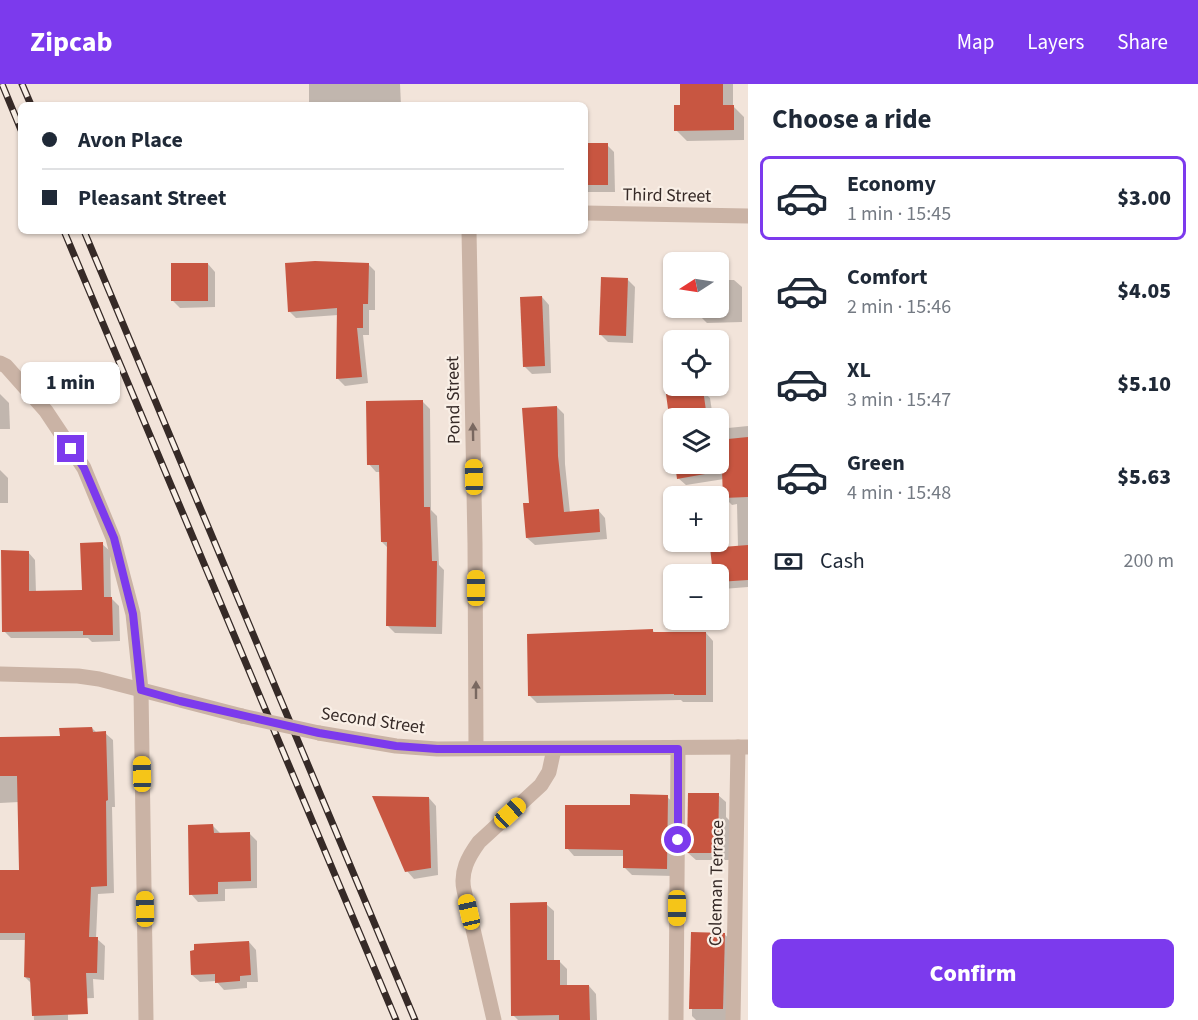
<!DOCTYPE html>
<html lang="en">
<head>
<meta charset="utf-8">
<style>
  :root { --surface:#fff; --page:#f6f6f7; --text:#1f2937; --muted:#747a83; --line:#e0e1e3; --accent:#7c3aed }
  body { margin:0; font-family:"Source Sans 3",sans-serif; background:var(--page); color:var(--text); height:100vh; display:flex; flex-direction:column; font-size:22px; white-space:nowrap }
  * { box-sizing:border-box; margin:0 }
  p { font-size:20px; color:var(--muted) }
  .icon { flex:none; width:33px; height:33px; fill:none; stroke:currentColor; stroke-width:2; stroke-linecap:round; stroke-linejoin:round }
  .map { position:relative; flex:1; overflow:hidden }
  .side { display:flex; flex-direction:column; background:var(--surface); width:450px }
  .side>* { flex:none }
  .top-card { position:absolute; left:18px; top:18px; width:570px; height:132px; border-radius:9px; box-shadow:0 2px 4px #0004; display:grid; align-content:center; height:132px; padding:0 24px; background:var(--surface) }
  .needle { width:39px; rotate:258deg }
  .buttons { position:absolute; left:663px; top:168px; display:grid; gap:12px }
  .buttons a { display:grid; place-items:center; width:66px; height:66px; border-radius:9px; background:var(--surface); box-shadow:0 2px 4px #0004; font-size:30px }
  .end { position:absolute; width:27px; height:27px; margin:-14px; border:8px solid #7c3aed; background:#fff; box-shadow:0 0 0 3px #fff }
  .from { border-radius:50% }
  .bubble { position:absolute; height:42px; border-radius:9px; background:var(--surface); box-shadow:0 2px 4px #0004; font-size:20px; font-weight:800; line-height:42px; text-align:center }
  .car { position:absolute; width:18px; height:36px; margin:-18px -9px; border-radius:8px; box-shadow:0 0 4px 2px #0007; background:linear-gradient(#f5c518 24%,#345 0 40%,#f5c518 0 76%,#345 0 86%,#f5c518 0) }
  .top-card b { display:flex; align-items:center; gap:21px; height:57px; font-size:22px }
  .top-card b+b { border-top:2px solid var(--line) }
  .top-card i { width:15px; height:15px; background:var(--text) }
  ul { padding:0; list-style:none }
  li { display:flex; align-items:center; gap:18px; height:84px; margin:0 12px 9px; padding:0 12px; border:3px solid transparent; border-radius:9px }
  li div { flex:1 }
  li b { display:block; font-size:22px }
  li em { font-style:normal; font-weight:800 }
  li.active { border-color:var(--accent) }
  li>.icon { width:54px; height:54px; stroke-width:1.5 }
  h2 { padding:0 24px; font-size:27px; line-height:72px }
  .pay { display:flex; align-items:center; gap:15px; height:66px; padding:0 24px; font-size:22px }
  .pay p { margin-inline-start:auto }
  .cta { display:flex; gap:12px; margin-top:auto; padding:12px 24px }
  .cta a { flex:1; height:69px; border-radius:9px; background:var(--accent); color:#fff; font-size:24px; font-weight:800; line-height:69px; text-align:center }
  header { display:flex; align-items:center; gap:36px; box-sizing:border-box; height:84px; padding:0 30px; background:var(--accent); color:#fff }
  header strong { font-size:28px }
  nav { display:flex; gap:33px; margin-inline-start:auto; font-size:21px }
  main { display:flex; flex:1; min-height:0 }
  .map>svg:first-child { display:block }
  .shadow { fill:#0003 }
  .building { fill:#c85641 }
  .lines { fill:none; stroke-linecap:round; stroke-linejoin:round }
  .minor { stroke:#cab3a5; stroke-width:15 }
  .tertiary { stroke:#cab3a5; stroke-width:15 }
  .rail-casing { stroke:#362a27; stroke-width:7 }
  .rail { stroke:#f9efe6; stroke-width:4.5; stroke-dasharray:14; stroke-linecap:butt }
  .tertiary-bridge { stroke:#cab3a5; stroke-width:15 }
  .oneway { fill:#796860 }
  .route { stroke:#7c3aed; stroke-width:8 }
  .labels { text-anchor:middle; stroke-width:4.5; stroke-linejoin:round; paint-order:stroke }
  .street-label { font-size:18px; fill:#362a27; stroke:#f9efe6 }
</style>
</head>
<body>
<header>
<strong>Zipcab</strong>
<nav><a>Map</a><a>Layers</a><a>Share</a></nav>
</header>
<main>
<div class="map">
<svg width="748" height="936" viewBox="0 0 748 936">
  <rect width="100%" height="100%" fill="#f2e4da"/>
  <g class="shadow">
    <path d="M309 0H400L401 21H309Z"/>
    <path d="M681 0H733V22L744 33V56L687 57 676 46 681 22Z"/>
    <path d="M585 61H607L614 68 615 108H585Z"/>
    <path d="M208 180 215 188V223L180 224 172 216Z"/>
    <path d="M368 180 375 187V226H369V251H363L368 299 345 302 338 295V231L296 234 289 227Z"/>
    <path d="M628 196 635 203 633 259 608 258 600 250Z"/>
    <path d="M718 196H734L742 203V238L707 239 700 232V224H718Z"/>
    <path d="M542 213 549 221 551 289 532 290 524 282Z"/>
    <path d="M702 307 710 314 713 334H674L667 312Z"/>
    <path d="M0 310 9 319 10 345H0Z"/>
    <path d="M423 318 430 325 431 426 437 432 439 481 444 486 442 550 395 549 388 542V464L382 458 381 388H376L369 380Z"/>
    <path d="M557 323 564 330 565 380 570 429 598 426 605 434 607 455 535 461 527 454 531 420Z"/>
    <path d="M748 342V503L723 505 718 501V490H715L712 465 738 463 737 420 732 421 724 413V395L686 401 678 394 676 380H718V345Z"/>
    <path d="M0 386 8 394V419H0Z"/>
    <path d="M102 460 110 467 111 514 119 522 120 557 92 558 88 554H11L4 547 28 468 35 476 36 509 83 508Z"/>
    <path d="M653 547 655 549H706L713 557V618H683L681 616 537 619 530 612Z"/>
    <path d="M92 644 97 649H105L113 656 115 723H112L114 809 98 810 96 854 105 862 104 896 93 895 94 914 68 915V936H34L32 900 25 893 26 856H0V787H20L19 718 0 719V655L61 653Z"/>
    <path d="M718 711 726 718V733L734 741 733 776H696L688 769Z"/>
    <path d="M667 713 675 720 674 792 632 791 624 783V772H574L567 764 631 722Z"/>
    <path d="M429 714 436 722 438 791 414 795 407 787Z"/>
    <path d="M213 742 221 750 249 749 257 757V804L225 805V817L198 818 191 810Z"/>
    <path d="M546 820 554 827V878L559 877 567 885V903L589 902 596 910 597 936H518L513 931Z"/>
    <path d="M692 849 724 850 732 857 730 936H696L692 932Z"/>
    <path d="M249 858 256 866 258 898H247V904L224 906 216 897 200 898 192 891Z"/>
  </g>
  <g class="building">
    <path d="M680 0H723V21H734V46L674 47V21H680Z"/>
    <rect x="585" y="59" width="23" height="42"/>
    <path d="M315 177 369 179 368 220H363V244H357L362 293 336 295 337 224 288 228 285 179Z"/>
    <rect x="171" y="179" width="37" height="38"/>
    <path d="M601 193 628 194 626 252 599 251Z"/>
    <path d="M542 212 545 282 523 283 520 213Z"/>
    <path d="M703 305 707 334H674V369L666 310Z"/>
    <path d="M423 316 424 423H430L432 477H437L436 543 386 542 387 458H381L379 381H367L366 317Z"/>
    <path d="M557 322 558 372 564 428 599 425 600 448 526 454 523 419H529L522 324Z"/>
    <path d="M748 353V413L723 414 722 387 677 395 675 380H718V356Z"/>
    <path d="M103 458 104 513H112L113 551H83V547L2 548 1 466 29 467V507L82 506 80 459Z"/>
    <path d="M748 461V496L718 498V490H713L710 464Z"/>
    <path d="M653 545V548H706V611H674V610L528 612 527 550Z"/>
    <path d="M92 643 93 648 106 647 108 716 106 717 107 802 91 803 89 853H98L97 889H86L88 930 32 932 30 894 24 893 25 849H0V786H19L17 692H0V653L60 652 59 644Z"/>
    <path d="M688 709H719L718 769H687Z"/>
    <path d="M630 710 668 711 667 785 623 784V766L565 765V721H630Z"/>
    <path d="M372 712 429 713 431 784 405 788Z"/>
    <path d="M213 740 214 749 250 748 251 797 218 798V810L189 811 188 741Z"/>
    <path d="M547 818V876H560V901H589L590 936H559V931L511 932 510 819Z"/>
    <path d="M691 848 725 849 723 925H689Z"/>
    <path d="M249 857 251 891 240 892V897L215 899V890L191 891 190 867 194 866V860Z"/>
  </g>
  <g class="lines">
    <g class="minor">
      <path d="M585 129 748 132"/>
      <path d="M469 147 475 460 476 664"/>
      <path d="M0 279 6 282 46 327 84 384 113 454 133 530 141 606 146 936"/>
      <path d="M494 936 464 806C460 788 468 773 479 758L541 701 549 688 554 665"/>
      <path d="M676 936 678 665"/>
      <path d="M733 936 738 663"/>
    </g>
    <g class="tertiary">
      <path d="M0 590 78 592 99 595 242 632"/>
      <path d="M319 649 396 662 437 665 748 663"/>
    </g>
    <defs>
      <g id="rail">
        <path d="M2 0 21 46"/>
        <path d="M22 0 31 21"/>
        <path d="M64 147 396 936"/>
        <path d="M84 147 415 936"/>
      </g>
    </defs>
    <use href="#rail" class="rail-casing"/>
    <use href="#rail" class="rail"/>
    <path class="tertiary-bridge" d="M242 632 319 649"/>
  </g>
  <defs><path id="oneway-solid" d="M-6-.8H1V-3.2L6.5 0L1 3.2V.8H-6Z" transform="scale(1.5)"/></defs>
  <g class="oneway">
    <use href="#oneway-solid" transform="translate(473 348) rotate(-91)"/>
    <use href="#oneway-solid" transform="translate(476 606) rotate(-90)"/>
  </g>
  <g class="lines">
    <path class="route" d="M71 365 84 384 114 454 133 530 141 606 180 617 319 649 396 662 437 665H678V756"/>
  </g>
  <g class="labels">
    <g class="street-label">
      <text transform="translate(667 111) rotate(1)" y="6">Third Street</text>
      <text transform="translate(453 316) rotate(-91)" y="6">Pond Street</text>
      <text transform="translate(373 636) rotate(8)" y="6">Second Street</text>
      <text transform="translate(716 799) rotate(-89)" y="6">Coleman Terrace</text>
    </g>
  </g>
</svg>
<div class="buttons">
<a><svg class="needle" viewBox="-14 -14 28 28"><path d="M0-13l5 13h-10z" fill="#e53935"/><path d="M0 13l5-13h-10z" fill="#747a83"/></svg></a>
<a><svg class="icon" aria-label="locate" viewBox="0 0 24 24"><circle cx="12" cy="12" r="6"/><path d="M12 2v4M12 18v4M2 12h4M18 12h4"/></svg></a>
<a><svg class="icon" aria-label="layers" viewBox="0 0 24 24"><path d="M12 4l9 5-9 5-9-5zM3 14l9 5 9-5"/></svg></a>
<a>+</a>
<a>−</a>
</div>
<i class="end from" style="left:678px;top:756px"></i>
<i class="end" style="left:71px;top:365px"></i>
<div class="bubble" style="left:21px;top:278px;width:99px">1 min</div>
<i class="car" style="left:474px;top:393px;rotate:359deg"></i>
<i class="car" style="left:476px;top:504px;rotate:0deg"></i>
<i class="car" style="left:142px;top:690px;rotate:359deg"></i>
<i class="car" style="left:510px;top:729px;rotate:47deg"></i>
<i class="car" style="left:677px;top:824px;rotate:180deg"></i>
<i class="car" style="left:145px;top:825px;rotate:359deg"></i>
<i class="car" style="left:469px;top:828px;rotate:347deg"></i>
<div class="top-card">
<b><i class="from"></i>Avon Place</b>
<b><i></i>Pleasant Street</b>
</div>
</div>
<section class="side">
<h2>Choose a ride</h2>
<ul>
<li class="active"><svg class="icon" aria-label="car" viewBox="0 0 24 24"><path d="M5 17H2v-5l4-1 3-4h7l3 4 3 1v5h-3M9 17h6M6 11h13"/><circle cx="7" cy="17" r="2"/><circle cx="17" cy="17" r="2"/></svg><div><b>Economy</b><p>1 min · 15:45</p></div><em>$3.00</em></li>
<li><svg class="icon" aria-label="car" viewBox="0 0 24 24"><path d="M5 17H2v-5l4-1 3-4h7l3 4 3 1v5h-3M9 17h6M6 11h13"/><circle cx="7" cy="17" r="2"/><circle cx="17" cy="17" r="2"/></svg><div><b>Comfort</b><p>2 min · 15:46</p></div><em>$4.05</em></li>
<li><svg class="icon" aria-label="car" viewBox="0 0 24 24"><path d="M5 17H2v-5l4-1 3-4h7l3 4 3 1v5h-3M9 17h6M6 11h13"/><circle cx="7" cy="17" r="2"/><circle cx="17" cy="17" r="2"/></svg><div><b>XL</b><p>3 min · 15:47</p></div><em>$5.10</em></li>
<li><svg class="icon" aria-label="car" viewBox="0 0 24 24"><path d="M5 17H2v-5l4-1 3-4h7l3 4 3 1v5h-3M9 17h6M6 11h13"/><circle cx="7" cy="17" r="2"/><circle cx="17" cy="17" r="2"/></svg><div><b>Green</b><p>4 min · 15:48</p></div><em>$5.63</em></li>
</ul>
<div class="pay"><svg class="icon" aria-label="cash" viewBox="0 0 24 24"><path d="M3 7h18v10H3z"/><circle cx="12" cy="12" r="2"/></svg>Cash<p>200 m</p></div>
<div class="cta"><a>Confirm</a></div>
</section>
</main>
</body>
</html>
